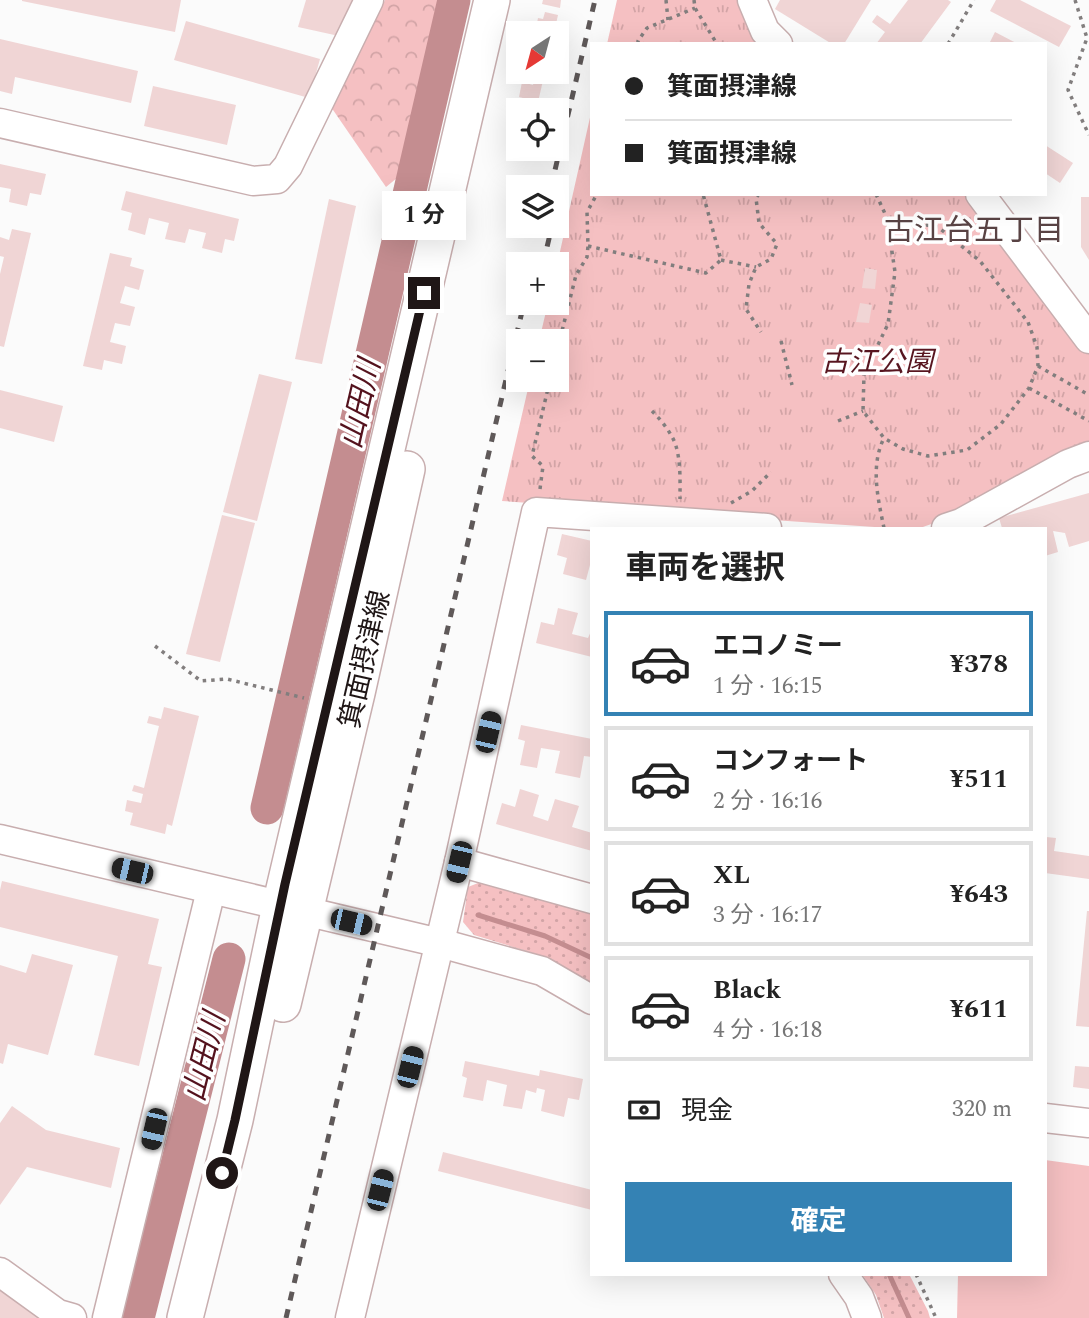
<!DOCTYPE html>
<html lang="ja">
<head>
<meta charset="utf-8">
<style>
  :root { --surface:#fff; --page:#f2f2f2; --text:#222; --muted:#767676; --line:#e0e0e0; --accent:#3482b4 }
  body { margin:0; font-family:Spectral,"Noto Sans JP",serif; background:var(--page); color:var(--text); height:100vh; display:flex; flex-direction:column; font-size:26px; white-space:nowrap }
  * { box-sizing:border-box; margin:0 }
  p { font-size:23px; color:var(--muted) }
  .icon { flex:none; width:38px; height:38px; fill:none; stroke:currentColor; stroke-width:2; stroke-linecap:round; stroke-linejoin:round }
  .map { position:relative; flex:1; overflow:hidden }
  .side { position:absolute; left:590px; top:527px; width:457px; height:749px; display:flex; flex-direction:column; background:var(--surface); border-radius:0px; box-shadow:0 7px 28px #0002 }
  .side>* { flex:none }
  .guide { position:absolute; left:590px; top:42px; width:457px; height:154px; border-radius:0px; box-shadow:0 7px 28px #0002; display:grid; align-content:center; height:154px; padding:0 35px; background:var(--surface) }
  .needle { width:46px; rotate:216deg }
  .tools { position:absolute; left:506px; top:21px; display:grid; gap:14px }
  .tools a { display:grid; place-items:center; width:63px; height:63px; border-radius:0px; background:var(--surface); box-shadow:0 7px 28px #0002; font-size:35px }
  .end { position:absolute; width:32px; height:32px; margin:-16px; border:9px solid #1f1616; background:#fff; box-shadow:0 0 0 4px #fff }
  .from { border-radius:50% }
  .bubble { position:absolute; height:49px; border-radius:0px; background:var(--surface); box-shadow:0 7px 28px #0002; font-size:23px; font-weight:700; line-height:49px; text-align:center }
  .car { position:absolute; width:21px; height:42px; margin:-21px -10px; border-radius:9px; box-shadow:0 0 5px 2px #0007; background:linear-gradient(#222 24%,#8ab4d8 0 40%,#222 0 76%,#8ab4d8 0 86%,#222 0) }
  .guide b { display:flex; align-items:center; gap:24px; height:66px; font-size:26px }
  .guide b+b { border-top:2px solid var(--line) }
  .guide i { width:18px; height:18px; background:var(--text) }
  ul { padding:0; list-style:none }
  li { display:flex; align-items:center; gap:21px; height:105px; margin:0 14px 10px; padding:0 21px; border:4px solid var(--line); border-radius:0px }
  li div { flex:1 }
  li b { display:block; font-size:26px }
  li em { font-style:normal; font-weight:700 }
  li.active { border-color:var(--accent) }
  li>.icon { width:63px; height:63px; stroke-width:1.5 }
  h2 { padding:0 35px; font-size:32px; line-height:84px }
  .pay { display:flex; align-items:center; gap:18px; height:77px; padding:0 35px; font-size:26px }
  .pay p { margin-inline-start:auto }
  .primary-button { display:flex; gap:14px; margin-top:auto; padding:14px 35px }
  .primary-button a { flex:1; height:80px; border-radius:0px; background:var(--accent); color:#fff; font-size:28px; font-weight:700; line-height:80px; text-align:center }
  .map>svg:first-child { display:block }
  .grass { fill:url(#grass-dots) }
  .forest { fill:url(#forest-crowns) }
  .park { fill:url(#park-tufts) }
  .pitch { fill:#f5c0c2 }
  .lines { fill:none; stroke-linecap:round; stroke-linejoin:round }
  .stream { stroke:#c48d90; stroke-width:5 }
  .river { stroke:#c48d90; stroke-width:33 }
  .building { fill:#f0d5d5 }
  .minor-casing { stroke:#c8aeaf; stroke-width:31 }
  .major-casing { stroke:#c8aeaf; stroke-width:38 }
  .path { stroke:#827e7e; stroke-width:3.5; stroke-dasharray:3.5 5; stroke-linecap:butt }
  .minor { stroke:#fff; stroke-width:28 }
  .major { stroke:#fff; stroke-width:35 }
  .rail { stroke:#5f5959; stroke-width:5; stroke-dasharray:9 9; stroke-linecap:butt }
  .route { stroke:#1f1616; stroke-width:9 }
  .labels { text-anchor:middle; stroke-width:7; stroke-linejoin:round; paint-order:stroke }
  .park-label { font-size:28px; font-style:italic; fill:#581620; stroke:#fff }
  .street-label { font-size:28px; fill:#1f1616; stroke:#fff }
  .neighbourhood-label { font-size:30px; fill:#594344; stroke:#fff }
  .water-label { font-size:30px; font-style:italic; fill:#54121d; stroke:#fff }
</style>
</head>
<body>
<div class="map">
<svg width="1089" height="1318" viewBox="0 0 1089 1318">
  <defs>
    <pattern id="grass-dots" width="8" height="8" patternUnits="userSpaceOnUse" patternTransform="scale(1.75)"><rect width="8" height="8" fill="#f5c0c2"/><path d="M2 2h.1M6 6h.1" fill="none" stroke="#d2a4a6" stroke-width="1.8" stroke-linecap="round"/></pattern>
    <pattern id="forest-crowns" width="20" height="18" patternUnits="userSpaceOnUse" patternTransform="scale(1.75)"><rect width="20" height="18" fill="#f5c0c2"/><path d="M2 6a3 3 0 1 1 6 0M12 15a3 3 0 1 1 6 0" fill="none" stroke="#d2a4a6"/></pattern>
    <pattern id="park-tufts" width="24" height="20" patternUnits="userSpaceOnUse" patternTransform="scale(1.75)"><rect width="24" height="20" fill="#f5c0c2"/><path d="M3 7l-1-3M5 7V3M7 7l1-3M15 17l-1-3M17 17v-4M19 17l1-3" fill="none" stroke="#d2a4a6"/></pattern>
  </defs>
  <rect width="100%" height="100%" fill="#fbfbfb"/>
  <g class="grass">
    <path d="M483 881 591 911V983L546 957 474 935 463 922 468 887Z"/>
    <path d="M862 1274H909L928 1311 930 1318H884L876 1295Z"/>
  </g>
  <path class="forest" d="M385 0H440L397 178 386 187 331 107Z"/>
  <g class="park">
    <path d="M617 0H739L762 44H607Z"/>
    <path d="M591 113 592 194H969L1089 351V447L957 515 920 528H889L502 501 530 380H556V341H539L548 303H556L557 265Z"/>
  </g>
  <path class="pitch" d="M1045 1160 1089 1166V1318H957L958 1274H1045Z"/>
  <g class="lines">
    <g class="stream">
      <path d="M478 915 545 936 592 958"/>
      <path d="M889 1274 909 1318"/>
    </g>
    <g class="river">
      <path d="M267 808 454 0"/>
      <path d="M138 1318 229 959"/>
    </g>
  </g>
  <g class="building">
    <path d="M22 0H181L175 32 22 1Z"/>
    <path d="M306 0H356L339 36 298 27Z"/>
    <path d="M543 0H561L560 8 542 4Z"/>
    <path d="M780 0H871L844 44H832L775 9Z"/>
    <path d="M908 0H948L951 2 920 44H876L885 32 872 22 877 15 890 24Z"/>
    <path d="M996 0H1020L1071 26 1059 47 990 11Z"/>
    <path d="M545 12 558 15 554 33H542L543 30 536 28 538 18 543 19Z"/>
    <path d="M186 21 320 59 309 98 174 60Z"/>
    <path d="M995 32 1018 44H989Z"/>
    <path d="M0 39 138 71 131 103 15 77 12 94 0 91Z"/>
    <path d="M535 72H545L538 102 519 97 522 82 533 85Z"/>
    <path d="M153 86 236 105 227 145 144 126Z"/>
    <path d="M1045 145 1073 163 1060 183 1045 173Z"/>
    <path d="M0 164 46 174 41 195 30 193 27 206 9 202 11 189 0 187Z"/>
    <path d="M126 191 239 219 234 241 225 239 222 253 202 248 206 233 189 229 185 243 165 239 169 223 149 218 145 235 128 230 132 213 121 210Z"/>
    <path d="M1081 197H1089V260L1081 247Z"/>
    <path d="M329 199 356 206 322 364 295 359Z"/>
    <path d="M12 229 31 233 4 347 0 346V274L4 257 0 256V237L9 240Z"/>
    <path d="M110 253 132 258 130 266 144 270 139 290 125 286 120 303 135 307 130 326 115 323 110 342 126 346 122 364 104 360 102 370 83 366Z"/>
    <path d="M865 268 877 270 875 289 862 288Z"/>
    <path d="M860 303 872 305 869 323 856 322Z"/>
    <path d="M259 374 292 382 257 521 223 512Z"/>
    <path d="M0 390 63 406 54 442 0 428Z"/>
    <path d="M1089 493V541L1069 547 1065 533 1053 531 1058 552 1045 556V528H1002L999 518Z"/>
    <path d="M222 515 255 523 220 662 186 654Z"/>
    <path d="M562 534 592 541V566L590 565 586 580 563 574 567 558 557 555Z"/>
    <path d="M558 608 578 613 572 634 588 638 592 629V657L536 643 541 622 554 625Z"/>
    <path d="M164 707 199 716 172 826 167 824 165 834 130 825 133 813 125 811 127 800 141 803 143 794 132 791 134 785 144 788 159 726 147 723 149 716 161 719Z"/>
    <path d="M521 725 592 739V757L584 756 580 778 555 773 560 751 541 748 537 768 520 765 525 741 518 739Z"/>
    <path d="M520 789 539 795 533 816 548 821 555 799 579 806 572 827 592 833V851L496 824 502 803 515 807Z"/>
    <path d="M1046 837 1056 838 1054 851 1089 856V879L1045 873Z"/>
    <path d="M2 881 159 919 148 964 162 967 139 1066 94 1055 118 956 0 927V890Z"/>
    <path d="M1087 911H1089V1027L1076 1026Z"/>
    <path d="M32 954 73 965 48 1055 8 1044 3 1064 0 1063V965L26 973Z"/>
    <path d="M465 1061 539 1076 540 1070 583 1079 579 1100 568 1098 564 1117 541 1111 545 1090 537 1088 536 1093 526 1090 522 1109 503 1106 507 1085 487 1080 483 1101 463 1097 467 1078 462 1076Z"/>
    <path d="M1075 1066 1089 1067V1089L1073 1087Z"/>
    <path d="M12 1106 46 1130 120 1148 111 1188 27 1167 0 1205V1123Z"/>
    <path d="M443 1152 592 1190V1210L438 1171Z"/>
    <path d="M0 1287 43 1318H0Z"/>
  </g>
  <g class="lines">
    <defs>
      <g id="minor">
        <path d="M752 0 765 31 778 44"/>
        <path d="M0 123 253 181 277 179 288 166 369 0"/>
        <path d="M980 194 1089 339"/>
        <path d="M946 528 961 523 1068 464 1089 456"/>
        <path d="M0 839 440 943 542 971 592 1000"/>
        <path d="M459 862 592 899"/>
        <path d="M1045 1118 1089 1123"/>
        <path d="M0 1272 58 1314 72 1318"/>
        <path d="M843 1274 859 1297 867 1318"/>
        <path d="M107 1318 211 890"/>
        <path d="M350 1318 459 862 536 512 767 528"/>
      </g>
      <g id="major">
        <path d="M283 1004 357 693 407 469"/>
        <path d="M185 1318 235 1120 280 906 492 0"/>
      </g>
    </defs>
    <use href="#minor" class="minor-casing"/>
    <use href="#major" class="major-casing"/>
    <g class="path">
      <path d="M666 0 668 20"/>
      <path d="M694 0 695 8 717 44"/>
      <path d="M1075 0 1087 38 1068 90 1089 135"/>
      <path d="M638 44V41L647 28 695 8"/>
      <path d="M948 44 974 0"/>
      <path d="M759 194 756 198 759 223 777 244 771 259 756 267 749 284 746 309 761 332"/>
      <path d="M876 194 887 218 895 272 888 324 864 374 863 411 884 438 903 449 928 456 967 450 1001 424 1029 388 1038 366 1037 347 1028 322 980 261 938 227 887 218"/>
      <path d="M588 246 706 273 721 260 703 194"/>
      <path d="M721 260 756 267"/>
      <path d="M781 341 792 385"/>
      <path d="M556 355 576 275 587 257 588 246 587 212 597 194"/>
      <path d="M1038 366 1089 395"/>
      <path d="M1029 388 1089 421"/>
      <path d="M652 411C661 420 670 431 675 443 681 460 680 481 680 499"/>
      <path d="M838 421 863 411"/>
      <path d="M540 489 543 466 532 456 550 380"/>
      <path d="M731 503 752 491 771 472"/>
      <path d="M884 528C878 499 870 466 884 438"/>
      <path d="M155 646 201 681 227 679 304 698"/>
      <path d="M916 1274 936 1318"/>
    </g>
    <use href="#minor" class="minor"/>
    <use href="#major" class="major"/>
    <g class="rail">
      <path d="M551 187 595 0"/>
      <path d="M556 205 564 175"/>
      <path d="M543 264 552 226"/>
      <path d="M286 1318 524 303"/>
    </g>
  </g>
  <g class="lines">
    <path class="route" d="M222 1173 235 1120 285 884 424 293"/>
  </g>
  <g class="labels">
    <g class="park-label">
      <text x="877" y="371">古江公園</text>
    </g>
    <g class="street-label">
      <text transform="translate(364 659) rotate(-77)" y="10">箕面摂津線</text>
    </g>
    <g class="neighbourhood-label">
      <text x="974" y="240">古江台五丁目</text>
    </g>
    <g class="water-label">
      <text transform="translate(360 404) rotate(-77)" y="10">山田川</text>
      <text transform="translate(204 1057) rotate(-76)" y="10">山田川</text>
    </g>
  </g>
</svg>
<div class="tools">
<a><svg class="needle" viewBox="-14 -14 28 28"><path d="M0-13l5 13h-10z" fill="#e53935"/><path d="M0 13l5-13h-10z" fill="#767676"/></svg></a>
<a><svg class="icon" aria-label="locate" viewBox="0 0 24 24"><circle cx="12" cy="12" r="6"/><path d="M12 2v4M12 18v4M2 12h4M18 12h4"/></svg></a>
<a><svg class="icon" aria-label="layers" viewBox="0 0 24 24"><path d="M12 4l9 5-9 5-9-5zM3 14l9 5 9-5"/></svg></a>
<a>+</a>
<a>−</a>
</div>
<i class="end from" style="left:222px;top:1173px"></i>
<i class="end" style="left:424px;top:293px"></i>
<div class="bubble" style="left:382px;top:191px;width:84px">1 分</div>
<i class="car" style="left:488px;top:732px;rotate:13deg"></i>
<i class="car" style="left:459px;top:862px;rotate:193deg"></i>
<i class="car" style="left:132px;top:871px;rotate:283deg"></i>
<i class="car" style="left:351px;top:922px;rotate:103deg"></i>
<i class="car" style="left:410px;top:1067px;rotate:14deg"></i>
<i class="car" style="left:154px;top:1129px;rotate:193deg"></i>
<i class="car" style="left:380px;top:1190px;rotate:14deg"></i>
<div class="guide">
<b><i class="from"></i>箕面摂津線</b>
<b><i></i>箕面摂津線</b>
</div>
<section class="side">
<h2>車両を選択</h2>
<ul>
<li class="active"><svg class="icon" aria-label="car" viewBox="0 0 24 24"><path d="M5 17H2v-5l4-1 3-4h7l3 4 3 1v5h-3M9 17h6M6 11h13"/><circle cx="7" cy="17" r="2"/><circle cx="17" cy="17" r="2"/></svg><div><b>エコノミー</b><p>1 分 · 16:15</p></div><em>¥378</em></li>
<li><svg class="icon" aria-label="car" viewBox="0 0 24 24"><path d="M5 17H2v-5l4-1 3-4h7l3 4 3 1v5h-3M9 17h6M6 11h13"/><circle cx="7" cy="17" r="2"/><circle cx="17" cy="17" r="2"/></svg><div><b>コンフォート</b><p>2 分 · 16:16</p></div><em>¥511</em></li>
<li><svg class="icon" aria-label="car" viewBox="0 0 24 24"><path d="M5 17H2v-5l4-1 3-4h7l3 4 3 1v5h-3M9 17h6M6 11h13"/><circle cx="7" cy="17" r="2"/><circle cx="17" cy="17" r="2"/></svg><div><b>XL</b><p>3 分 · 16:17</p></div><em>¥643</em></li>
<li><svg class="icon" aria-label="car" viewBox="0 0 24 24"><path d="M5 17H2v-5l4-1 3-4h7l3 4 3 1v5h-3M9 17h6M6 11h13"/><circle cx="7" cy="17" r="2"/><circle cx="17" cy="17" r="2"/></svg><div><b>Black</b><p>4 分 · 16:18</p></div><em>¥611</em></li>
</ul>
<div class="pay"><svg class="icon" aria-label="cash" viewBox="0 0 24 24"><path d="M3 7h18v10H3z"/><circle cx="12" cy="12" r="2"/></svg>現金<p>320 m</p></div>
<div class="primary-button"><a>確定</a></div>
</section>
</div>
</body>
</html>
